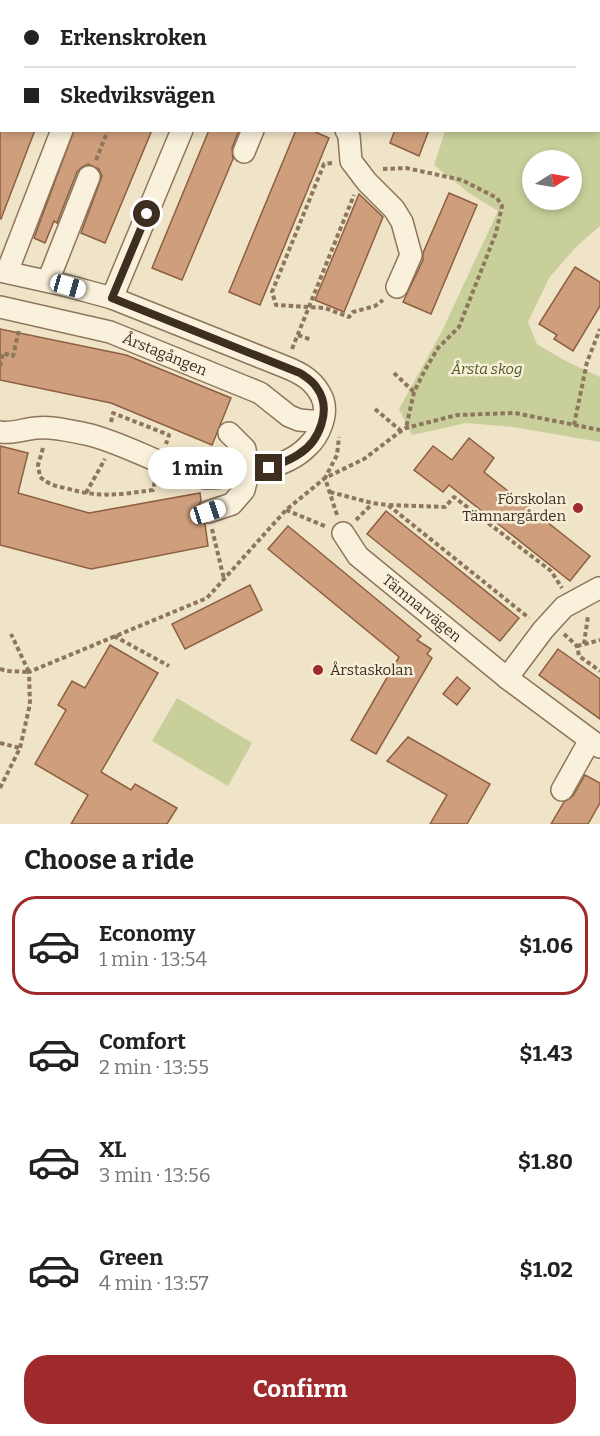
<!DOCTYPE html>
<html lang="en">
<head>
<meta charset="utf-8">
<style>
  :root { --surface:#fff; --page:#f2f2f2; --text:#222; --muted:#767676; --line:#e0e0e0; --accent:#9e2a2b }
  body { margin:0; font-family:Bitter,serif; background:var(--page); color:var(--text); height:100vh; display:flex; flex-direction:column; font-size:22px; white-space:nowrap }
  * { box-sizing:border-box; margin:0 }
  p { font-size:20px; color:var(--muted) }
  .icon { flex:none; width:33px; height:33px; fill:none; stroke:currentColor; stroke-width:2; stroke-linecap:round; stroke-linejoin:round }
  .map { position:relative; height:824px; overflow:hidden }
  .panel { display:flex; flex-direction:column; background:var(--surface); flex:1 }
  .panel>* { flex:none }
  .hud { position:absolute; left:0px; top:0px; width:600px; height:132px; box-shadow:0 3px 9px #0003; display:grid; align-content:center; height:132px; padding:0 24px; background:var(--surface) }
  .needle { width:39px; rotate:79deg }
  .controls { position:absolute; left:522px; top:150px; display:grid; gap:12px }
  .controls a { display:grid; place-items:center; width:60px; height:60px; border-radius:50%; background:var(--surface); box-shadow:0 3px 9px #0003; font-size:30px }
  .end { position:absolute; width:27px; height:27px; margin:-14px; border:8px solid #3d2e20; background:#fff; box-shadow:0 0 0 3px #fff }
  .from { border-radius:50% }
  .bubble { position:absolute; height:42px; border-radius:21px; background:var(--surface); box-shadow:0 3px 9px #0003; font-size:20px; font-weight:700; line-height:42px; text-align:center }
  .car { position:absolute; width:18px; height:36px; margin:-18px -9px; border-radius:8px; box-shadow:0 0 4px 2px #0007; background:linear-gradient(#fff 24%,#345 0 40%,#fff 0 76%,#345 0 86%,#fff 0) }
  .hud b { display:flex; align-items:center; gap:21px; height:57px; font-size:22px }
  .hud b+b { border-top:2px solid var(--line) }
  .hud i { width:15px; height:15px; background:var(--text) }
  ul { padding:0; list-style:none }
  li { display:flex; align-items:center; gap:18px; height:99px; margin:0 12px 9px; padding:0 12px; border:3px solid transparent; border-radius:24px }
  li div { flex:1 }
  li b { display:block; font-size:22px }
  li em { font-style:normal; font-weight:700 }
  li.on { border-color:var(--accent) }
  li>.icon { width:54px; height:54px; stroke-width:1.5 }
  h2 { padding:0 24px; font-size:27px; line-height:72px }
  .cta { display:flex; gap:12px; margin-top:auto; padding:12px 24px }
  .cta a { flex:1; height:69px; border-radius:24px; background:var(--accent); color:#fff; font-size:24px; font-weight:700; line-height:69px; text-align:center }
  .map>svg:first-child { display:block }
  .green { fill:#c9cf9b; fill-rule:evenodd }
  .building { fill:#cf9f7d; stroke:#8d5f41; stroke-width:1.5 }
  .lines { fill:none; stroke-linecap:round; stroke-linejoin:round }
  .minor-casing { stroke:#8d765c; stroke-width:24 }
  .path { stroke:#8d765c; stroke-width:4; stroke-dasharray:4.5 3; stroke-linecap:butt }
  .minor { stroke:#faf1dc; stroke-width:21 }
  .route { stroke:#3d2e20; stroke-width:8 }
  .poi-dot { fill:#9e2a2b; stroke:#f7eed8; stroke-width:2 }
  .labels { text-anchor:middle; stroke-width:5; stroke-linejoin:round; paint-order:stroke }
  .street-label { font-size:15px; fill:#3d2e20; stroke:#f7eed8 }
  .park-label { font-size:15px; font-style:italic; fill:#4d5a26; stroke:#f7eed8 }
  .poi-label { font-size:15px; fill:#3d2e20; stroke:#f7eed8; text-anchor:end }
</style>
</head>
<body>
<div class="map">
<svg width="600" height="824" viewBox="0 0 600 824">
  <rect width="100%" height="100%" fill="#f0e4c8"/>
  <g class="green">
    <path d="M412 0H600V226L577 246 549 278 528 322 537 344 562 359 600 377V442L513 427 466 423 412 435 399 409 442 331 498 211 469 193 434 165 445 131 598 130V2ZM572 160V200H532V160Z"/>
    <path d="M177 698 252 743 228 786 152 741Z"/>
  </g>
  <g class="building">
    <path d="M0 130H35L1 219 0 218Z"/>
    <path d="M74 130H152L105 243 81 233 102 176 99 169 88 164 82 167 77 172 57 223 54 221 45 243 34 238Z"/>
    <path d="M209 130H239L232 148 233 159 182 280 152 268Z"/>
    <path d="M296 130H311L329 138 260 305 229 292Z"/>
    <path d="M395 130H429L419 156 390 143Z"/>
    <path d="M449 193 477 205 431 314 403 302 423 260V253Z"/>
    <path d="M359 194 383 217 344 312 315 300Z"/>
    <path d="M575 267 600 282V306L573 351 554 339 557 335 539 324Z"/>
    <path d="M0 329 126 355 231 398 212 445 111 403 0 380Z"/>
    <path d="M469 438 494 458 484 472 590 556 570 581 449 485 443 492 414 470 433 446 452 460Z"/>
    <path d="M0 446 28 453 18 493 89 513 200 493 201 501 196 509V515L199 521 205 524 208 546 91 569 0 545Z"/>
    <path d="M386 511 519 618 500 641 367 534Z"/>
    <path d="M288 526 421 636 417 640 431 649 427 654 432 658 376 754 351 740 399 657 268 549Z"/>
    <path d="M250 585 262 610 185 649 172 624Z"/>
    <path d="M110 645 158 673 101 772 131 790 135 784 177 808 167 824H71L88 795 35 764 66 710 58 705 72 681 85 688Z"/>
    <path d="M558 649 600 679V719L539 675Z"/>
    <path d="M457 677 470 688 457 705 443 694Z"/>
    <path d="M408 737 490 784 467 824H430L447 795 387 761Z"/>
    <path d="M585 775 600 783V803L588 824H551L564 802 573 796Z"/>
  </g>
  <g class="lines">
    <defs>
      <g id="minor">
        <path d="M229 2V0"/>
        <path d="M0 32H2"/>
        <path d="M0 55H2"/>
        <path d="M346 130 349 136 351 161 367 182 394 209 402 222 411 255 397 287"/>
        <path d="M244 152 253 130"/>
        <path d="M0 271 68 286 112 298 283 366C301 373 316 381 323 400 328 415 319 436 308 446 296 459 277 466 260 470 244 474 223 479 206 478 196 477 185 471 175 468 145 457 117 441 86 434 70 431 52 426 36 428 24 429 12 434 0 432"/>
        <path d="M7 272 62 130"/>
        <path d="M48 281 89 177"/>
        <path d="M112 298 182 130"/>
        <path id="s1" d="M0 307 110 332 260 393 289 416 299 420 322 422"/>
        <path d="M208 512 232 504 244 490 248 473 245 449 229 433"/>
        <path id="s2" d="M343 533 358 556 507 678 600 747"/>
        <path d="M507 678 543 630 564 607 599 588"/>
        <path d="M562 790 590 740"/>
      </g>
    </defs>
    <use href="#minor" class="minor-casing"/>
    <g class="path">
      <path d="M162 2 163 0"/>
      <path d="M317 2 318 0"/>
      <path d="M362 2V0"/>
      <path d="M96 160 108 130"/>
      <path d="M332 163 324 164 272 292 276 305 325 308 349 317 353 312 375 306 383 300"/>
      <path d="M383 169 406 168 462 180 497 198 502 206 496 233 459 327 438 348 425 370 414 392 406 428"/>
      <path d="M298 335 312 340"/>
      <path d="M292 349 354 195"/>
      <path d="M0 366 3 353 13 356 19 330"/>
      <path d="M394 373 414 392"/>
      <path d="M375 409 401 431"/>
      <path d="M111 422 113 413 169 435 166 444"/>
      <path d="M574 425 587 362 600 329"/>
      <path d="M43 448 38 465 40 477C48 484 55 486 65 488 100 498 117 495 153 490L155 480"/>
      <path d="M330 492 372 503 388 505 529 618"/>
      <path d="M86 493 105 459"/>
      <path d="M389 505 445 507 454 497 551 571 562 588"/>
      <path d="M286 510 327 527"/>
      <path d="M337 515 325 478 337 455 339 437"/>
      <path d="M356 520 372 504"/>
      <path d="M212 529 224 579"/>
      <path d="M564 634 577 646 579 656 600 671"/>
      <path d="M114 636 169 666"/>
      <path d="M584 644 588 616"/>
      <path d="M577 646 600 640"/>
      <path d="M0 669 7 671 29 672 11 634"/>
      <path d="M0 743 20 748"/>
      <path d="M0 788 20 748 30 704 29 672 207 598 286 510 325 478 364 459 401 431 406 428 457 415 515 413 600 430"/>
    </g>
    <use href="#minor" class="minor"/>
  </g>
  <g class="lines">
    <path class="route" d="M147 214 112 298 300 373C306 377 313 381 317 388 332 409 320 441 299 454 291 460 279 464 269 468"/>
  </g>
  <g class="poi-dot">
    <circle cx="578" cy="508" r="6"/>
    <circle cx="318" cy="670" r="6"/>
  </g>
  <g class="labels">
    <g class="street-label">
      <text dy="5" stroke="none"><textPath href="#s1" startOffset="172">Årstagången</textPath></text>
      <text dy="5" stroke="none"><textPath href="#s2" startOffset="110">Tämnarvägen</textPath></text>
    </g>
    <g class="park-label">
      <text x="487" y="374">Årsta skog</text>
    </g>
    <g class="poi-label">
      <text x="566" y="504">Förskolan<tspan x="566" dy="17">Tämnargården</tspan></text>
      <text x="330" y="675" text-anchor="start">Årstaskolan</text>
    </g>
  </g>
</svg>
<div class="controls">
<a><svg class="needle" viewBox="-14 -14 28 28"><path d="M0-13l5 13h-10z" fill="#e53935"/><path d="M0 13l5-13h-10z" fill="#767676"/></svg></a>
</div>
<i class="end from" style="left:147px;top:214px"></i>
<i class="end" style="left:269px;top:468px"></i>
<div class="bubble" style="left:148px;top:447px;width:99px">1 min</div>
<i class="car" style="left:68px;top:286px;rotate:106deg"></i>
<i class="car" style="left:208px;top:512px;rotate:72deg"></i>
<div class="hud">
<b><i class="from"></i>Erkenskroken</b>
<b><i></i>Skedviksvägen</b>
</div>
</div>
<section class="panel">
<h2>Choose a ride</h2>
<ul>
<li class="on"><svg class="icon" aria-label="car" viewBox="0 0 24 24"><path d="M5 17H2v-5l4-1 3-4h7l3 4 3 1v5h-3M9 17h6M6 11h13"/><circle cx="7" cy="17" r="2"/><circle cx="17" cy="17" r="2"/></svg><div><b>Economy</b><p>1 min · 13:54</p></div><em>$1.06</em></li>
<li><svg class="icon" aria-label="car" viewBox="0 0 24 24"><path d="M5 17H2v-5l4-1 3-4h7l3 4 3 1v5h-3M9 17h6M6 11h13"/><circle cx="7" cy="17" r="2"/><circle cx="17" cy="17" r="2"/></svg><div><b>Comfort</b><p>2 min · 13:55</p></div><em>$1.43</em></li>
<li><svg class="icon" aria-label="car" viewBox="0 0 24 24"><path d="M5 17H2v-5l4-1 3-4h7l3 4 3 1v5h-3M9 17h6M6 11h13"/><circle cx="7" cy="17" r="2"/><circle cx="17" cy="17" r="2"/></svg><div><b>XL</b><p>3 min · 13:56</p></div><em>$1.80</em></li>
<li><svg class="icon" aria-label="car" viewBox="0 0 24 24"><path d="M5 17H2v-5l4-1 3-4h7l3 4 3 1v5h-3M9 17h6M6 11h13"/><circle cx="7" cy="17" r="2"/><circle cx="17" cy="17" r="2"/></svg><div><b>Green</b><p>4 min · 13:57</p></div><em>$1.02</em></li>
</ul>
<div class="cta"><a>Confirm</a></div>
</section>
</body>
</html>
